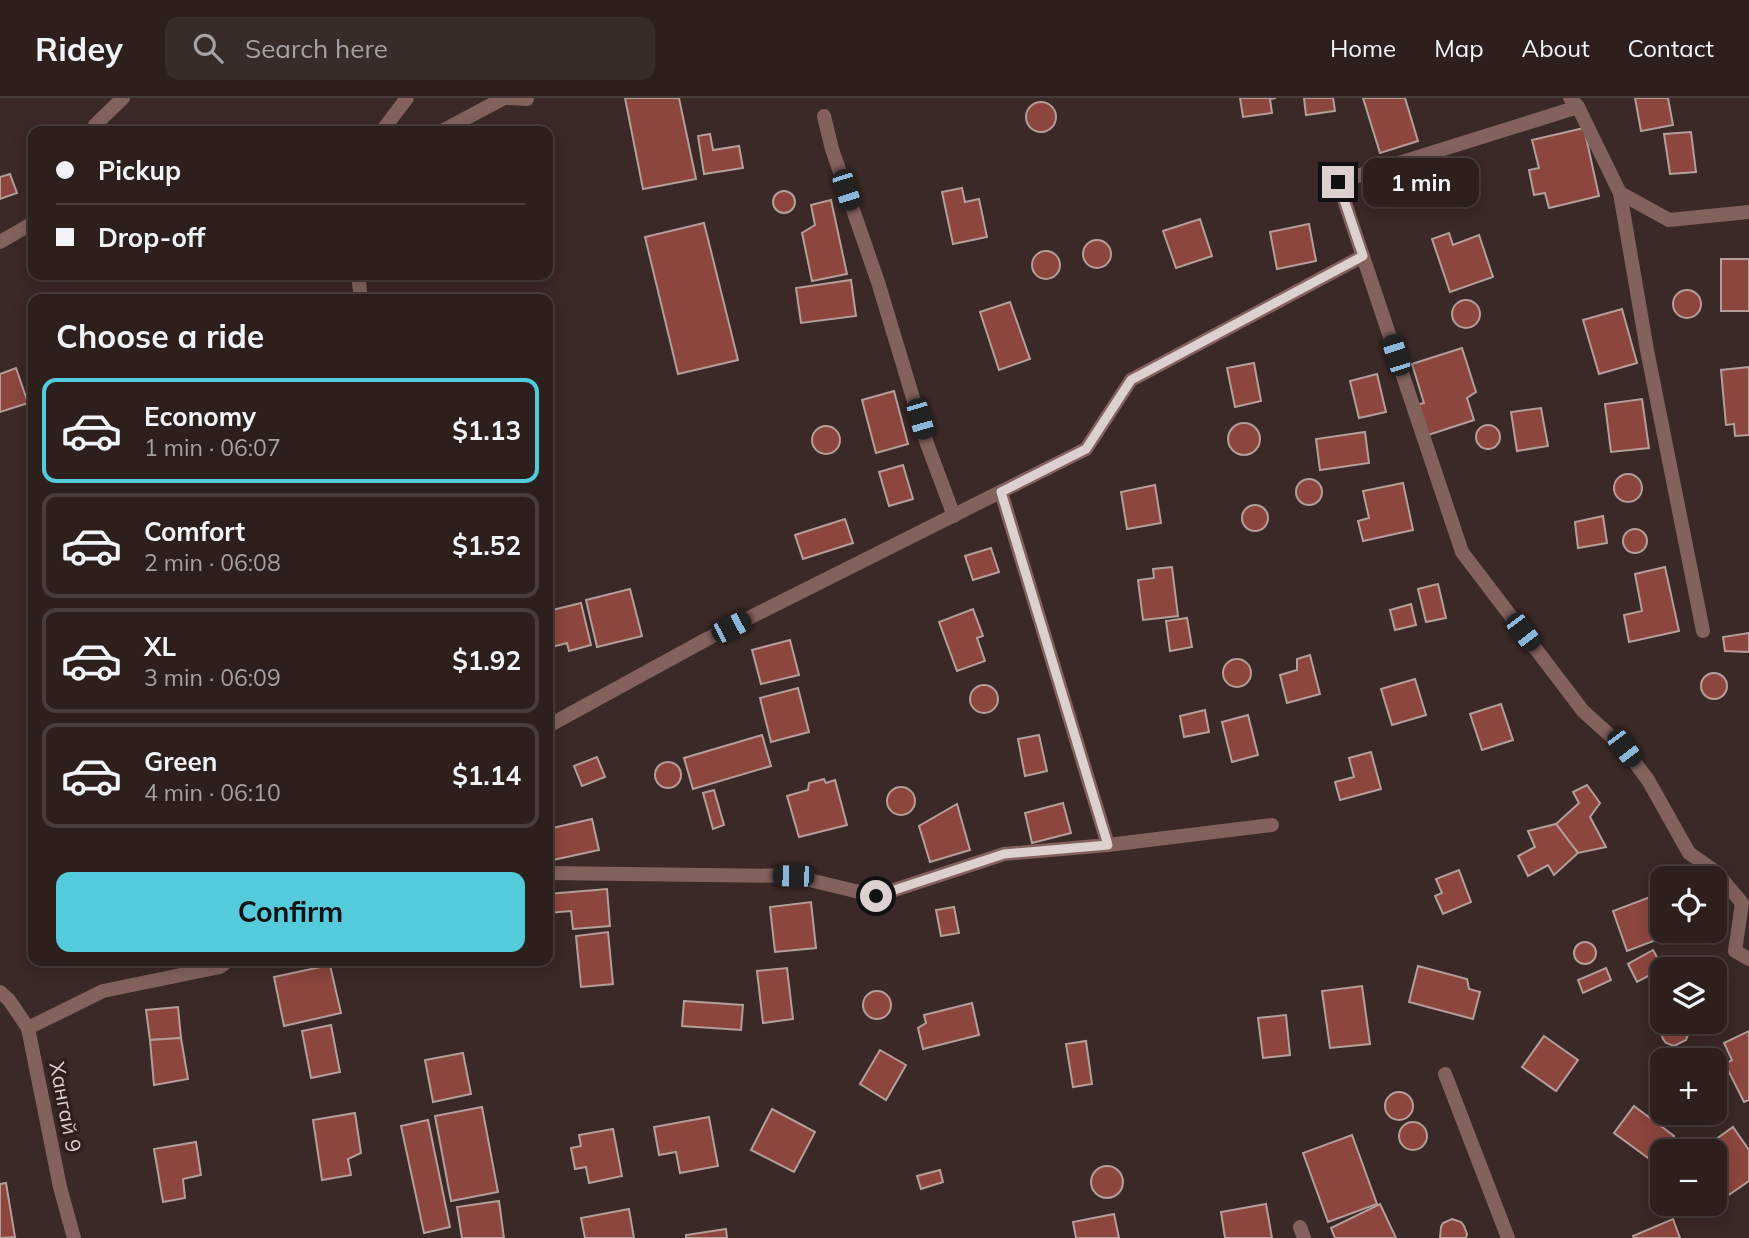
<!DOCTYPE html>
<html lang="en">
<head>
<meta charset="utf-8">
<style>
  :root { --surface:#2c1f1c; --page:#382c29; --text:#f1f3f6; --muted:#a6a2a3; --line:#483d3b; --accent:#53cbdb }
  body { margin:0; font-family:Mulish,sans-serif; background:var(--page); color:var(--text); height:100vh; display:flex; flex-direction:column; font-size:26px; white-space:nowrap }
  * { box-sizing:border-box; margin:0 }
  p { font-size:23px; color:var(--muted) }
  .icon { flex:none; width:38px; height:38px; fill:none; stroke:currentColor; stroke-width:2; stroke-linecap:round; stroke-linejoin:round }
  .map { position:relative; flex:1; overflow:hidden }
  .sheet { position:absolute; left:28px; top:196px; width:525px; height:672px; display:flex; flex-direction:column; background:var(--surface); border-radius:14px; box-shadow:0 4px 18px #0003,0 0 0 2px var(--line) }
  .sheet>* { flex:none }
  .hud { position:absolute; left:28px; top:28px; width:525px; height:154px; border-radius:14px; box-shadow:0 4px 18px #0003,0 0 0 2px var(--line); display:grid; align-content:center; height:154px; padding:0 28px; background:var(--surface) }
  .buttons { position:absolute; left:1650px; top:768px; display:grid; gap:14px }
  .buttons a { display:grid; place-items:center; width:77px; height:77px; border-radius:14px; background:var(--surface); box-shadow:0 4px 18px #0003,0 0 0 2px var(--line); font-size:35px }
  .end { position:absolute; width:32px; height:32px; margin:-16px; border:9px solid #dcd1cf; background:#111; box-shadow:0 0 0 4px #111 }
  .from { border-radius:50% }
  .bubble { position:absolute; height:49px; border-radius:14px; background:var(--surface); box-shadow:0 4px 18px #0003,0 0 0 2px var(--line); font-size:23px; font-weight:700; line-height:49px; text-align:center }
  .car { position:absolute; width:21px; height:42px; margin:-21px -10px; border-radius:9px; box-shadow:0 0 5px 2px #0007; background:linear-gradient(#222 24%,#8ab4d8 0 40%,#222 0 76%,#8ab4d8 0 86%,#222 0) }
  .hud b { display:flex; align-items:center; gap:24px; height:66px; font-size:26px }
  .hud b+b { border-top:2px solid var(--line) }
  .hud i { width:18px; height:18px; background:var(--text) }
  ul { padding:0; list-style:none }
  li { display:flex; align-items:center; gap:21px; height:105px; margin:0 14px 10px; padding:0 14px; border:4px solid var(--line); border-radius:14px }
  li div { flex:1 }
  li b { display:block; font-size:26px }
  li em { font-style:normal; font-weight:700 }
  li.active { border-color:var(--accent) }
  li>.icon { width:63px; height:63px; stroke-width:1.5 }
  h2 { padding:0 28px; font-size:32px; line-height:84px }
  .primary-button { display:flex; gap:14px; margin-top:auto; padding:14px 28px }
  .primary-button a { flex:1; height:80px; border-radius:14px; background:var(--accent); color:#111; font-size:28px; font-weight:700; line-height:80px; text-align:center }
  header { display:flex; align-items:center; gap:42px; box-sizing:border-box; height:98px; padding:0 35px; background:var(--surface); border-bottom:2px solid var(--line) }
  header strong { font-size:33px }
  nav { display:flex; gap:38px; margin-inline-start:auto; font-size:24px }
  .search { width:490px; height:63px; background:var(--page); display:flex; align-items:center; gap:18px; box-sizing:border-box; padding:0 24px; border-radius:14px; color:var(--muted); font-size:26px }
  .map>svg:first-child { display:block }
  .building { fill:#8c463e; stroke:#b49e9a; stroke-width:2 }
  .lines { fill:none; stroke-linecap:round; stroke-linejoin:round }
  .minor { stroke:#83625e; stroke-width:14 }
  .route { stroke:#dcd1cf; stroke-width:9 }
  .labels { text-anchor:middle; stroke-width:7; stroke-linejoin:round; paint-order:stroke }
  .street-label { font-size:21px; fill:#dcd1cf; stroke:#301f1d }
</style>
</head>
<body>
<header>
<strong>Ridey</strong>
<div class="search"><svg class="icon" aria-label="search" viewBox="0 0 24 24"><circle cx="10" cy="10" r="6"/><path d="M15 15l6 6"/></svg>Search here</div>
<nav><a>Home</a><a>Map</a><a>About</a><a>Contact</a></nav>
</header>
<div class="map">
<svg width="1749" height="1140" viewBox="0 0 1749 1140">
  <rect width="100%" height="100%" fill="#3a2926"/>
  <g class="building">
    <path d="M625 0H679L696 81 643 91Z"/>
    <path d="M1240 0H1276L1270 1 1272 15 1243 19Z"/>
    <path d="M1304 0H1333L1335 13 1306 17Z"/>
    <path d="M1363 0H1405L1418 43 1380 55Z"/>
    <path d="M1635 0H1668L1673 27 1641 33Z"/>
    <circle cx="1041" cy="19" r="15"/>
    <path d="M1584 30 1599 98 1549 110 1545 95 1534 97 1529 72 1539 70 1532 42Z"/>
    <path d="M1691 34 1696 74 1670 76 1664 36Z"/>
    <path d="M710 36 713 52 739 48 743 70 704 76 698 38Z"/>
    <path d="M10 76 17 95 0 101V79Z"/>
    <path d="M962 90 965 104 979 101 987 139 953 146 942 94Z"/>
    <circle cx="784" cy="104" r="11"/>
    <path d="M831 102 847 176 812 183 802 135 815 127 811 107Z"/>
    <path d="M1200 121 1212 158 1176 170 1163 133Z"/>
    <path d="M704 125 738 262 678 276 645 139Z"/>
    <path d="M1309 126 1316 163 1277 171 1270 134Z"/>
    <path d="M1449 135 1453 147 1479 137 1493 179 1450 194 1432 141Z"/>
    <circle cx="1097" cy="156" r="14"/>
    <circle cx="1046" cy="167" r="14"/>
    <rect x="1721" y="161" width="28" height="52"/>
    <path d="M851 182 856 218 801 225 796 190Z"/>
    <circle cx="1687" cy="206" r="14"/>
    <circle cx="1466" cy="216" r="14"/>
    <path d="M1010 204 1030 261 999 272 980 214Z"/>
    <path d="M1622 211 1637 265 1599 276 1583 222Z"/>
    <path d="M1462 250 1476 294 1467 300 1474 322 1425 338 1415 307 1424 305 1412 266Z"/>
    <path d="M1254 265 1261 303 1235 309 1227 270Z"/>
    <path d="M1749 269V337L1735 338 1734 326 1726 327 1721 272Z"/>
    <path d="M16 270 28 305 0 314V276Z"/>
    <path d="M1377 276 1386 314 1359 320 1350 283Z"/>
    <path d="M894 293 908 346 876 355 862 302Z"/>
    <path d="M1642 301 1649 350 1611 354 1605 306Z"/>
    <path d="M1541 310 1548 348 1517 353 1511 314Z"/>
    <circle cx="1244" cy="341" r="16"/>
    <circle cx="1488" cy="339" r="12"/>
    <circle cx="826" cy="342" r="14"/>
    <path d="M1365 334 1369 365 1320 372 1316 341Z"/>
    <path d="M903 367 913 401 889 408 879 374Z"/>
    <circle cx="1628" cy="390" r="14"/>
    <circle cx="1309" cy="394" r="13"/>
    <path d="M1403 385 1413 432 1363 443 1358 423 1369 420 1363 393Z"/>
    <path d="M1155 387 1161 425 1127 431 1121 394Z"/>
    <circle cx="1255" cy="420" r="13"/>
    <path d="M1603 418 1607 445 1578 450 1575 424Z"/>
    <path d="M845 421 853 445 803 461 795 437Z"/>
    <circle cx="1635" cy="443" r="12"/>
    <path d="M991 450 999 474 973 482 965 458Z"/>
    <path d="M1172 469 1178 518 1143 522 1138 482 1154 480 1153 471Z"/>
    <path d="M1665 469 1679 533 1629 544 1624 517 1642 513 1635 476Z"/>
    <path d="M1438 486 1446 520 1426 524 1418 491Z"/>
    <path d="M630 491 642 538 597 549 586 502Z"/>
    <path d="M581 505 591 547 569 553 567 545 548 550V513Z"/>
    <path d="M1411 506 1416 527 1395 532 1390 512Z"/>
    <path d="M973 511 983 538 977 540 985 563 957 573 939 524Z"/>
    <path d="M1187 520 1192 549 1170 553 1166 523Z"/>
    <path d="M1749 535V554L1725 553 1723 539Z"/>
    <path d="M790 542 799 577 761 586 752 552Z"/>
    <path d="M1310 557 1320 596 1287 605 1280 577 1297 572V561Z"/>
    <circle cx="1237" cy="575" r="14"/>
    <circle cx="1714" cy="588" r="13"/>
    <path d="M1415 581 1426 617 1392 627 1381 591Z"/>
    <circle cx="984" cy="601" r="14"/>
    <path d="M798 590 809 634 771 644 760 600Z"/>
    <path d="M1501 606 1513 642 1482 652 1470 616Z"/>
    <path d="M1205 612 1209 634 1184 639 1180 618Z"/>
    <path d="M1248 617 1258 657 1232 664 1222 624Z"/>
    <path d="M762 637 771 668 693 691 684 660Z"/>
    <path d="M1039 637 1047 673 1025 678 1018 641Z"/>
    <path d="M1371 654 1381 691 1340 702 1335 684 1354 679 1349 660Z"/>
    <path d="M597 659 605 679 582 688 574 668Z"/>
    <circle cx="668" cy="677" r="13"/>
    <path d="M824 681 826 685 835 682 847 727 799 739 787 698 808 692 809 685Z"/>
    <path d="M1587 687 1600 705 1590 719 1606 749 1578 755 1556 726 1579 705 1573 694Z"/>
    <circle cx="901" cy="703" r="14"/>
    <path d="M714 692 724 727 713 731 703 695Z"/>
    <path d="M1063 705 1071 735 1032 745 1025 715Z"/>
    <path d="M957 706 970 752 930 764 919 728Z"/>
    <path d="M592 721 599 752 553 762 548 731Z"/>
    <path d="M1556 726 1578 755 1554 777 1548 767 1528 778 1518 758 1535 749 1528 733Z"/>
    <path d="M1459 772 1471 804 1443 816 1435 798 1442 795 1436 781Z"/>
    <path d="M607 791 610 828 573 831 571 813 548 815V796Z"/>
    <path d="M1658 796 1662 808V833H1671L1672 836 1627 853 1613 813Z"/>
    <path d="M811 804 816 850 775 854 770 809Z"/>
    <path d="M954 809 959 835 941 838 936 812Z"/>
    <path d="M608 834 613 886 581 889 576 838Z"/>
    <circle cx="1585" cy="855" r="11"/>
    <path d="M1653 852 1663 870 1637 884 1628 866Z"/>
    <path d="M330 867 341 915 284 928 274 879Z"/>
    <path d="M1418 868 1467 881 1469 891 1480 894 1473 921 1409 904Z"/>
    <path d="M787 870 793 921 763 925 757 873Z"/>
    <path d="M1606 870 1611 882 1583 895 1578 882Z"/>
    <path d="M1362 888 1370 946 1330 950 1322 893Z"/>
    <circle cx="877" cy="907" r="14"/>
    <path d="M684 903 743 907 741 932 682 928Z"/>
    <path d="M972 905 979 937 923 951 918 930 926 925 924 917Z"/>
    <path d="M178 909 181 940 150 942 146 912Z"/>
    <path d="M1286 917 1290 957 1263 960 1258 920Z"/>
    <path d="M1665 924H1684L1689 934 1686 942 1674 948 1666 945 1663 941 1660 932Z"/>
    <path d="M331 927 340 974 311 980 302 933Z"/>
    <path d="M1749 933V1002L1744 1004 1725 966 1732 962 1724 945Z"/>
    <path d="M1544 938 1578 962 1556 993 1522 969Z"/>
    <path d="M181 940 188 981 154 987 150 942Z"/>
    <path d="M1086 943 1092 986 1073 989 1066 946Z"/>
    <path d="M880 952 906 967 886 1002 860 986Z"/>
    <path d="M463 955 471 996 433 1004 425 962Z"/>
    <circle cx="1399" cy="1008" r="14"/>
    <path d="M1634 1008 1674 1038 1655 1065 1614 1035Z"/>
    <path d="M482 1009 498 1094 451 1103 435 1018Z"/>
    <path d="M772 1011 815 1034 794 1074 751 1052Z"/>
    <path d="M355 1015 361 1055 348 1061 351 1077 322 1082 313 1022Z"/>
    <path d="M709 1019 718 1068 680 1075 676 1054 659 1057 654 1029Z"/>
    <path d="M428 1022 450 1129 424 1135 401 1028Z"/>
    <circle cx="1413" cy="1038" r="14"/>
    <path d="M1733 1029 1749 1052V1083L1704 1114 1698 1106H1715V1054H1698Z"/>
    <path d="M613 1031 622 1078 589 1085 586 1069 575 1071 571 1050 581 1048 579 1037Z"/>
    <path d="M1352 1037 1377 1106 1328 1124 1303 1055Z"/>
    <path d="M196 1044 201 1077 183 1081 185 1100 163 1104 154 1051Z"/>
    <circle cx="1107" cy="1084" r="16"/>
    <path d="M940 1072 943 1084 921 1091 917 1078Z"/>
    <path d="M6 1085 15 1139 0 1140V1086Z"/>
    <path d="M499 1103 504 1140H462L457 1109Z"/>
    <path d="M1266 1106 1272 1140H1225L1221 1114Z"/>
    <path d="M1380 1106 1396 1140H1335L1331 1130Z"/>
    <path d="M629 1111 634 1140H585L581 1120Z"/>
    <path d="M1114 1116 1119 1140H1076L1073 1124Z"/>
    <path d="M1452 1121 1461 1124 1464 1128 1467 1136 1466 1140H1440L1441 1129 1443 1125Z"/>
    <path d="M1673 1121 1680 1140H1634L1633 1138Z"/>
    <path d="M726 1131 727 1140H686V1137Z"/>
  </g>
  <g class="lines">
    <g class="minor">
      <path d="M508 0 527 1"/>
      <path d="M1570 0 1578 9 1620 95 1669 122 1749 114"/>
      <path d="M1578 9 1338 84 1462 454 1583 613 1624 650 1648 682 1689 755 1716 774 1742 805 1735 853 1749 861"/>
      <path d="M824 18 832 51 878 184 926 343 954 418"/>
      <path d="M96 33 95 27 123 0"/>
      <path d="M382 33 407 0"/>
      <path d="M442 33 504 0"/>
      <path d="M1620 95 1647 252 1703 533"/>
      <path d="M0 144 33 125"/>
      <path d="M358 177 361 201"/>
      <path d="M1001 394 1108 747"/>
      <path d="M548 628 707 541 1086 351 1131 282 1363 158"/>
      <path d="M548 775 793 778 876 798 1004 756 1108 747 1272 727"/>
      <path d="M0 894 9 902 28 930 60 1089 74 1140"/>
      <path d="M28 930 103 893 220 869 228 863"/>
      <path d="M1445 976 1508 1140"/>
      <path d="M1300 1129 1304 1140"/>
    </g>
  </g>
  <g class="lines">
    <path class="route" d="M876 798 1004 756 1108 747 1001 394 1086 351 1131 282 1363 158 1338 84"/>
  </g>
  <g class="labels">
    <g class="street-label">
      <text transform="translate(65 1009) rotate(79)" y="7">Хангай 9</text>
    </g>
  </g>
</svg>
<div class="buttons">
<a><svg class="icon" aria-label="locate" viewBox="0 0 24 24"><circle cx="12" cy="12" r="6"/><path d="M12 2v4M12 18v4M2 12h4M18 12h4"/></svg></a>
<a><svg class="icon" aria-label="layers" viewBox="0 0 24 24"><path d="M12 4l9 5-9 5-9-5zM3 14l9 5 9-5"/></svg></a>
<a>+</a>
<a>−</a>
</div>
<i class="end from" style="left:876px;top:798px"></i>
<i class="end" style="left:1338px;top:84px"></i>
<div class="bubble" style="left:1363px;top:60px;width:116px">1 min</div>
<i class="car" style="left:846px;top:92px;rotate:162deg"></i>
<i class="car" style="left:1396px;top:257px;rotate:342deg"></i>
<i class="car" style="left:920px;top:321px;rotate:164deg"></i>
<i class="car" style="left:731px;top:529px;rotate:63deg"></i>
<i class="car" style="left:1523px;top:534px;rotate:143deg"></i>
<i class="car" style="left:1624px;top:650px;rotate:143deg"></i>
<i class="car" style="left:793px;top:778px;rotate:271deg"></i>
<div class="hud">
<b><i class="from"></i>Pickup</b>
<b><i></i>Drop-off</b>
</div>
<section class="sheet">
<h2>Choose a ride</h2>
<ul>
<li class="active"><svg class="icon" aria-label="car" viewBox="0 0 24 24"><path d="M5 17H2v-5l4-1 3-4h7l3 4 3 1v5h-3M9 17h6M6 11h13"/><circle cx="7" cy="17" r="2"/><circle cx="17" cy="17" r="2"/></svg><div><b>Economy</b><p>1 min · 06:07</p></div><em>$1.13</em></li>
<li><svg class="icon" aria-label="car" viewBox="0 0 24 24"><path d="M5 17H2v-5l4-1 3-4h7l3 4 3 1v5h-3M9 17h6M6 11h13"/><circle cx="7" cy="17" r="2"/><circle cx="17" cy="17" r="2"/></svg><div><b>Comfort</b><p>2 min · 06:08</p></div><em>$1.52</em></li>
<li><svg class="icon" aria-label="car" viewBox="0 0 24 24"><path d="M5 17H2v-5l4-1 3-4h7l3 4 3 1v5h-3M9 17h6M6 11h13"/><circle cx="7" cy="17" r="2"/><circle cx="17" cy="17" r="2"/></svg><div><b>XL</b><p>3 min · 06:09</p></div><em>$1.92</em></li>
<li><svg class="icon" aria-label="car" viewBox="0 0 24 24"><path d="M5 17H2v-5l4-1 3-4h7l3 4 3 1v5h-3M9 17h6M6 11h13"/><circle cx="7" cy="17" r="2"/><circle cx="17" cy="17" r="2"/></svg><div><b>Green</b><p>4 min · 06:10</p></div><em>$1.14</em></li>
</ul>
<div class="primary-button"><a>Confirm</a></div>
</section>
</div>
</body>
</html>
